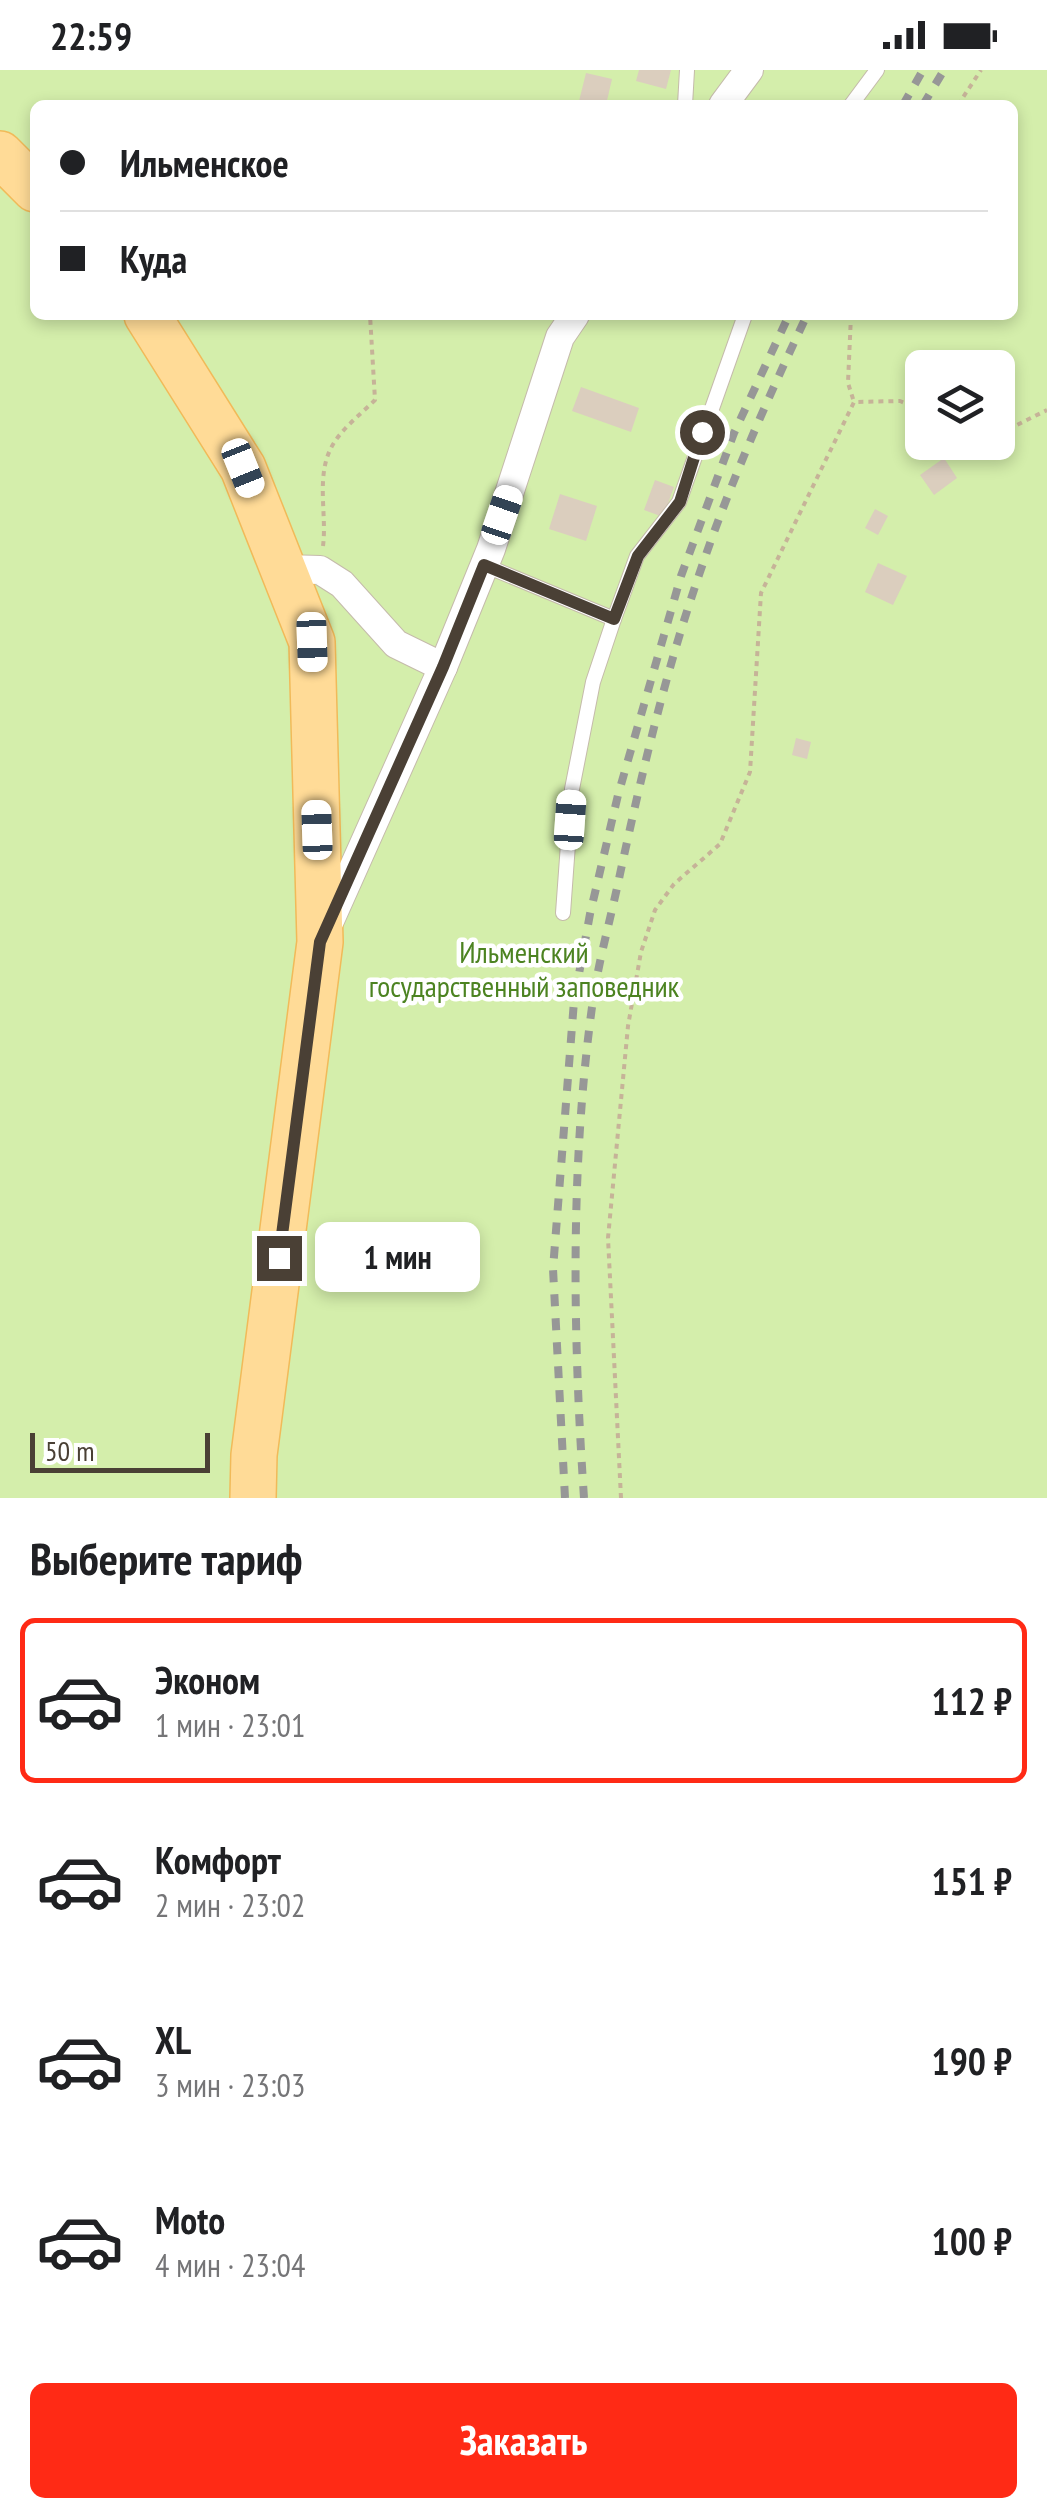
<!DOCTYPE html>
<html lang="ru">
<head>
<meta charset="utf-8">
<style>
  :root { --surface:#fff; --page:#f6f6f6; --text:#202124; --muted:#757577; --line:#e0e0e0; --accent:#ff2a15 }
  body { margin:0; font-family:"PT Sans Narrow",sans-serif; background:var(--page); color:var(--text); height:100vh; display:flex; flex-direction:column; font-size:38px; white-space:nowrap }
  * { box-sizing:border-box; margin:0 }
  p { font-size:32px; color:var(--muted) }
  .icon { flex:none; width:55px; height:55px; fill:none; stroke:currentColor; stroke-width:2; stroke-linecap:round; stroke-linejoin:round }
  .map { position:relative; height:1428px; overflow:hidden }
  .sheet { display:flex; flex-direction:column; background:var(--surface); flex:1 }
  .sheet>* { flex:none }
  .guide { position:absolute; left:30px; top:30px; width:988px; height:220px; border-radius:15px; box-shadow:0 5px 15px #0003; display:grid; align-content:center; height:220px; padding:0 30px; background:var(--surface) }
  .controls { position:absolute; left:905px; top:280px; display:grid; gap:20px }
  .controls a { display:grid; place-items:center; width:110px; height:110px; border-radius:15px; background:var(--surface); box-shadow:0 5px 15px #0003; font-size:50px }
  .scale { position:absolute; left:30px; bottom:25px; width:180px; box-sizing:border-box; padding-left:10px; border:5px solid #4a4035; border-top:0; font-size:28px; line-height:35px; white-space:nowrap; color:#4a4035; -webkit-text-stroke:8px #fff; paint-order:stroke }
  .end { position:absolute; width:45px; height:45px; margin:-22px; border:12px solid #4a4035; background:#fff; box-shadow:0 0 0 5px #fff }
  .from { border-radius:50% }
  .bubble { position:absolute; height:70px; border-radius:15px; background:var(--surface); box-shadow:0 5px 15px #0003; font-size:32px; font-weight:600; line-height:70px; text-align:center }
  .car { position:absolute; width:30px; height:60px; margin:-30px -15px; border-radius:12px; box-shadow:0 0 8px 2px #0007; background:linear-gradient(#fff 24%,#345 0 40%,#fff 0 76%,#345 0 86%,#fff 0) }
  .guide b { display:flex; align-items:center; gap:35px; height:95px; font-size:38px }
  .guide b+b { border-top:2px solid var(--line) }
  .guide i { width:25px; height:25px; background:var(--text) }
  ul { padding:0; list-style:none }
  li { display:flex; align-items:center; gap:30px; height:165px; margin:0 20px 15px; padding:0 10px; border:5px solid transparent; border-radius:15px }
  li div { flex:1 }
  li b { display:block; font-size:38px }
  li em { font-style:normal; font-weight:600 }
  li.on { border-color:var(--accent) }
  li>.icon { width:90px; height:90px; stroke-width:1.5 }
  h2 { padding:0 30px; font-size:45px; line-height:120px }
  .cta { display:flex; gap:20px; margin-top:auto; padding:20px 30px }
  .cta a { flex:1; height:115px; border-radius:15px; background:var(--accent); color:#fff; font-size:40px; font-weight:600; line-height:115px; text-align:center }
  .status { display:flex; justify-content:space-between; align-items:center; height:70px; padding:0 50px; background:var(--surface); direction:ltr }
  .status svg { height:28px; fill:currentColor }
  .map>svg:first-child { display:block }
  .green { fill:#d4eeab; fill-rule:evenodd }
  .building { fill:#dbcebe }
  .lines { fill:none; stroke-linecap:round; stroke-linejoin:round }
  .service-casing { stroke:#c5bbab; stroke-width:16 }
  .minor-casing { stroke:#c5bbab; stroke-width:30 }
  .primary-casing { stroke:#f1ba59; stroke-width:48 }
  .path { stroke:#c6b398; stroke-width:4; stroke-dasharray:5 5; stroke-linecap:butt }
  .service { stroke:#fff; stroke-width:14 }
  .minor { stroke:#fff; stroke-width:28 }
  .primary { stroke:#ffdb97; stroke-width:45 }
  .rail { stroke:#979797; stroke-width:8; stroke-dasharray:12 12; stroke-linecap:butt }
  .route { stroke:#4a4035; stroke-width:12 }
  .labels { text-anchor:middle; stroke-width:9; stroke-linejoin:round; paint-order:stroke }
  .park-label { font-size:30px; fill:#4c8321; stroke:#fff }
</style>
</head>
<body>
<div class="status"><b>22:59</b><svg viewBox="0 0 49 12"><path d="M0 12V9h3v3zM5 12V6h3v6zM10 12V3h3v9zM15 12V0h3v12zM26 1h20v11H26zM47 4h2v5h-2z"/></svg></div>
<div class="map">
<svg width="1047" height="1428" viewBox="0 0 1047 1428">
  <rect width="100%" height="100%" fill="#f5f0e7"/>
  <path class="green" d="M0 0H1047V1428H0ZM35 35H1012V245H35ZM922 298H998V372H922Z"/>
  <g class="building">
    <path d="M639 0H671L666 19 636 11Z"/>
    <path d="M586 3 612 9 606 35H578Z"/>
    <path d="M581 317 639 338 631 362 572 341Z"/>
    <path d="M944 388 957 408 934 425 920 405Z"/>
    <path d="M655 410 674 417 663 447 644 440Z"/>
    <path d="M560 424 597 436 586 471 549 459Z"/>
    <path d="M875 439 888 446 878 465 865 458Z"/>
    <path d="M878 493 907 506 893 535 865 522Z"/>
    <path d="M796 668 811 672 807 689 792 685Z"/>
  </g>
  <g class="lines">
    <defs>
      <g id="service">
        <path d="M685 35 687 0"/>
        <path d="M851 35 877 0"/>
        <path d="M484 495 614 549 593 612 572 719 563 843"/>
        <path d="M614 549 637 486 679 432 745 245"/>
      </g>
      <g id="minor">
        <path d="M723 35 749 0"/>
        <path d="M284 499 320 500 342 514 396 574 443 597"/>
        <path d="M327 857 443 597 491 479 560 267 575 245"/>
      </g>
      <g id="primary">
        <path d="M0 84 35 119"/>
        <path d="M147 245 243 398 312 572 320 872 254 1385 253 1428"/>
      </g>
    </defs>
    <use href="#service" class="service-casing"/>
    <use href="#minor" class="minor-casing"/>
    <use href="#primary" class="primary-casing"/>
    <g class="path">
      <path d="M958 35 981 0"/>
      <path d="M851 245 848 313 854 332"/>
      <path d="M998 358 1013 357 1047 340"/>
      <path d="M323 476C327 445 316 407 331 378 340 360 361 344 375 330L370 245"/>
      <path d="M621 1428 608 1168 628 956 641 882 655 840 674 814 720 774 750 702 761 523 854 332 900 331 922 340"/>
    </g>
    <use href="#service" class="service"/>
    <use href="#minor" class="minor"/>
    <use href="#primary" class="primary"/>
    <g class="rail">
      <path d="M903 35 923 0"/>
      <path d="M923 35 944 0"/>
      <path d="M565 1428 553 1199 574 931 590 844 618 725 681 506 734 363 789 245"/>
      <path d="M584 1428C573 1266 570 1099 592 937 598 892 611 848 620 804 641 707 665 604 697 511 727 420 766 332 807 245"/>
    </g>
  </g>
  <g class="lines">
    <path class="route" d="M279 1188 320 872 443 597 484 495 614 549 638 486 680 432 702 362"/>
  </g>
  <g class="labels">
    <g class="park-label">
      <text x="524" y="893">Ильменский<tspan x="524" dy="34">государственный заповедник</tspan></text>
    </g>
  </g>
</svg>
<div class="controls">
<a><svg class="icon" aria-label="layers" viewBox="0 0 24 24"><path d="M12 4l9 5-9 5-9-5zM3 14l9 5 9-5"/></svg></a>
</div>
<div class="scale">50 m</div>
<i class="end from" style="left:702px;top:362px"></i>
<i class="end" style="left:279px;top:1188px"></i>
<div class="bubble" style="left:315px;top:1152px;width:165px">1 мин</div>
<i class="car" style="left:243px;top:398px;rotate:158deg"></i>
<i class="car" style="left:502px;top:445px;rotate:19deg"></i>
<i class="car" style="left:312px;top:572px;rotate:178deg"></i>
<i class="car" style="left:570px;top:750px;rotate:4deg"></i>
<i class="car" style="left:317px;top:760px;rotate:358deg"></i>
<div class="guide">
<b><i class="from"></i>Ильменское</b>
<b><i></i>Куда</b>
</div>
</div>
<section class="sheet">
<h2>Выберите тариф</h2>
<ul>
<li class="on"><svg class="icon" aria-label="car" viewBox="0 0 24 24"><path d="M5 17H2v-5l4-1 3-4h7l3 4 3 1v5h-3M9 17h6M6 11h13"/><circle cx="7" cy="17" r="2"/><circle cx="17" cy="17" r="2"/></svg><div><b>Эконом</b><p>1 мин · 23:01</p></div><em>112 ₽</em></li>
<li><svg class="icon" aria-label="car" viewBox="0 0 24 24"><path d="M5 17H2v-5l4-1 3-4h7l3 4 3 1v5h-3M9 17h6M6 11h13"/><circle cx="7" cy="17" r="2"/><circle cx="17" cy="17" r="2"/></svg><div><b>Комфорт</b><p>2 мин · 23:02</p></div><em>151 ₽</em></li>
<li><svg class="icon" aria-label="car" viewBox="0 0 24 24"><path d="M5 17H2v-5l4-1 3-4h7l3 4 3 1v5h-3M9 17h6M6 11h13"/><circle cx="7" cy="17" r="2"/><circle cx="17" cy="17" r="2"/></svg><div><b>XL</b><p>3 мин · 23:03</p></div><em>190 ₽</em></li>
<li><svg class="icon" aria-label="car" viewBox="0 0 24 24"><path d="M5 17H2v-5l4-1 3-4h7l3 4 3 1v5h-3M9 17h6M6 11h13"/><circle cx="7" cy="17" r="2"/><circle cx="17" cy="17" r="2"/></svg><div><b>Moto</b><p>4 мин · 23:04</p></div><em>100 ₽</em></li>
</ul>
<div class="cta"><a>Заказать</a></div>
</section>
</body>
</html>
